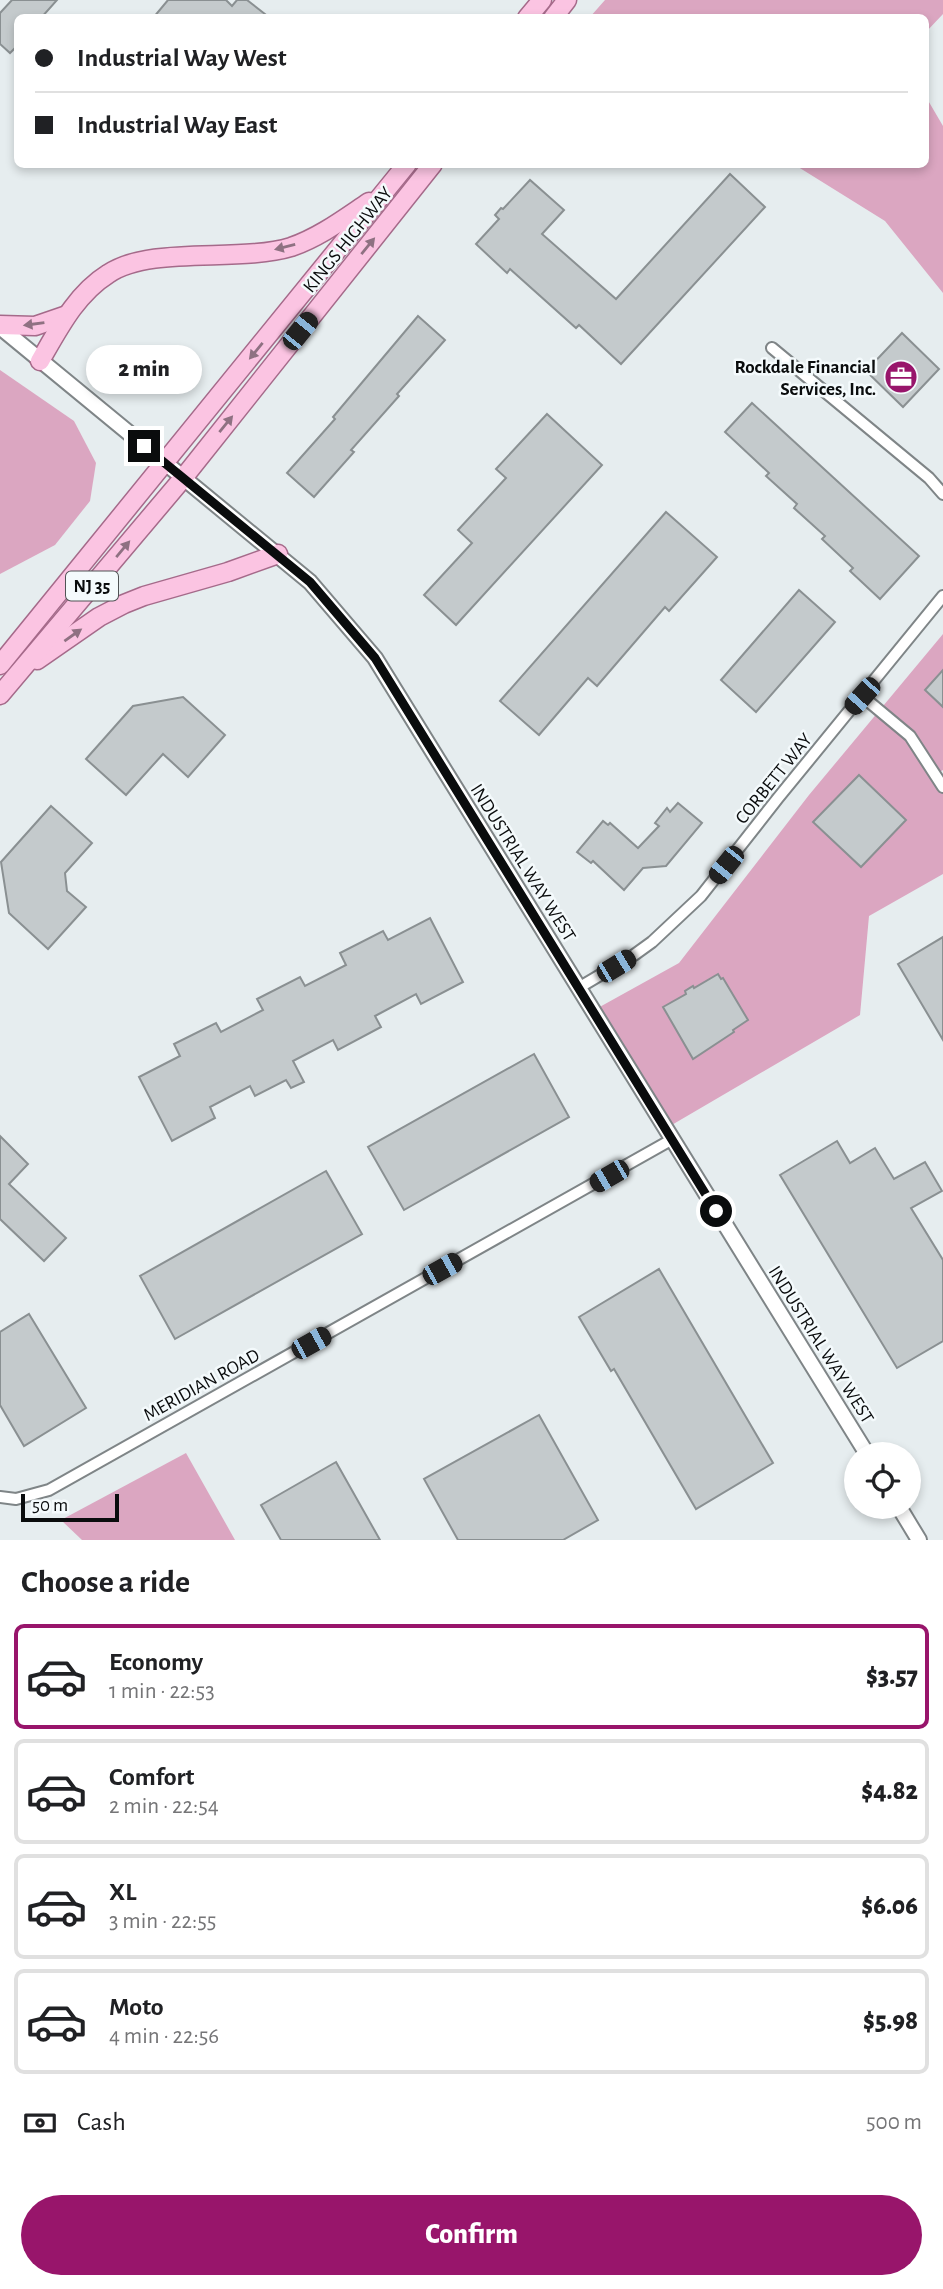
<!DOCTYPE html>
<html lang="en">
<head>
<meta charset="utf-8">
<style>
  :root { --surface:#fff; --page:#f2f2f2; --text:#202124; --muted:#757577; --line:#e0e0e0; --accent:#98156b }
  body { margin:0; font-family:"Alegreya Sans",sans-serif; background:var(--page); color:var(--text); height:100vh; display:flex; flex-direction:column; font-size:26px; white-space:nowrap }
  * { box-sizing:border-box; margin:0 }
  p { font-size:23px; color:var(--muted) }
  .icon { flex:none; width:38px; height:38px; fill:none; stroke:currentColor; stroke-width:2; stroke-linecap:round; stroke-linejoin:round }
  .map { position:relative; height:1540px; overflow:hidden }
  .sheet { display:flex; flex-direction:column; background:var(--surface); flex:1 }
  .sheet>* { flex:none }
  .guide { position:absolute; left:14px; top:14px; width:915px; height:154px; border-radius:10px; box-shadow:0 4px 10px #0003; display:grid; align-content:center; height:154px; padding:0 21px; background:var(--surface) }
  .fabs { position:absolute; left:844px; top:1442px; display:grid; gap:14px }
  .fabs a { display:grid; place-items:center; width:77px; height:77px; border-radius:50%; background:var(--surface); box-shadow:0 4px 10px #0003; font-size:35px }
  .scale { position:absolute; left:21px; bottom:18px; width:98px; box-sizing:border-box; padding-left:7px; border:4px solid #0a0c0d; border-top:0; font-size:19px; line-height:24px; white-space:nowrap; color:#0a0c0d; -webkit-text-stroke:5px #f4fafc; paint-order:stroke }
  .end { position:absolute; width:32px; height:32px; margin:-16px; border:9px solid #0a0c0d; background:#fff; box-shadow:0 0 0 4px #fff }
  .from { border-radius:50% }
  .bubble { position:absolute; height:49px; border-radius:24px; background:var(--surface); box-shadow:0 4px 10px #0003; font-size:23px; font-weight:800; line-height:49px; text-align:center }
  .car { position:absolute; width:21px; height:42px; margin:-21px -10px; border-radius:9px; box-shadow:0 0 5px 2px #0007; background:linear-gradient(#222 24%,#8ab4d8 0 40%,#222 0 76%,#8ab4d8 0 86%,#222 0) }
  .guide b { display:flex; align-items:center; gap:24px; height:66px; font-size:26px }
  .guide b+b { border-top:2px solid var(--line) }
  .guide i { width:18px; height:18px; background:var(--text) }
  ul { padding:0; list-style:none }
  li { display:flex; align-items:center; gap:21px; height:105px; margin:0 14px 10px; padding:0 7px; border:4px solid var(--line); border-radius:10px }
  li div { flex:1 }
  li b { display:block; font-size:26px }
  li em { font-style:normal; font-weight:800 }
  li.selected { border-color:var(--accent) }
  li>.icon { width:63px; height:63px; stroke-width:1.5 }
  h2 { padding:0 21px; font-size:32px; line-height:84px }
  .pay { display:flex; align-items:center; gap:18px; height:77px; padding:0 21px; font-size:26px }
  .pay p { margin-inline-start:auto }
  .button { display:flex; gap:14px; margin-top:auto; padding:14px 21px }
  .button a { flex:1; height:80px; border-radius:42px; background:var(--accent); color:#fff; font-size:28px; font-weight:800; line-height:80px; text-align:center }
  .map>svg:first-child { display:block }
  .green { fill:#dba6c1 }
  .building { fill:#c4cacc; stroke:#8a9092; stroke-width:2 }
  .lines { fill:none; stroke-linecap:round; stroke-linejoin:round }
  .minor-casing { stroke:#7f8587; stroke-width:14 }
  .tertiary-casing { stroke:#7f8587; stroke-width:18 }
  .primary-casing { stroke:#a56a8a; stroke-width:21 }
  .minor { stroke:#fff; stroke-width:10 }
  .tertiary { stroke:#fff; stroke-width:14 }
  .primary { stroke:#fbc4e2; stroke-width:18 }
  .oneway { fill:#8f7182 }
  .route { stroke:#0a0c0d; stroke-width:9 }
  .labels { text-anchor:middle; stroke-width:5; stroke-linejoin:round; paint-order:stroke }
  .shield { fill:#f4fafc; stroke:#505355; stroke-width:2 }
  .shield-label { font-size:18px; font-weight:bold; fill:#0a0c0d }
  .street-label { font-size:19px; fill:#0a0c0d; stroke:#f4fafc }
  .poi-label { font-size:19px; font-weight:bold; fill:#0a0c0d; stroke:#f4fafc; text-anchor:end }
</style>
</head>
<body>
<div class="map">
<svg width="943" height="1540" viewBox="0 0 943 1540">
  <rect width="100%" height="100%" fill="#e6edef"/>
  <g class="green">
    <path d="M605 0H943V14L926 32V18L590 17Z"/>
    <path d="M926 97 943 126V293L885 221 795 165 926 164Z"/>
    <path d="M0 370 74 421 96 463 90 501 55 545 0 574Z"/>
    <path d="M943 634V770L936 774 943 785V874L869 916 860 1015 670 1126 596 1009 679 963 809 795Z"/>
    <path d="M186 1453 235 1540H82L61 1520Z"/>
  </g>
  <g class="building">
    <path d="M12 0H57L41 18H18V45L10 53 0 44V13Z"/>
    <path d="M168 0H226L232 6 237 0H247L270 18H153Z"/>
    <path d="M730 174 765 207 621 364 579 325 576 328 510 269 507 273 476 244 499 219 495 215 501 208 503 209 530 180 564 210 542 234 616 299Z"/>
    <path d="M418 316 445 340 397 394 399 396 351 450 354 452 314 497 287 473 335 419 333 417Z"/>
    <path d="M902 333 939 369 903 407 866 371Z"/>
    <path d="M752 403 919 556 880 599 850 571 853 568 822 539 825 536 794 508 797 504 766 476 769 473 725 432Z"/>
    <path d="M547 414 602 465 456 625 424 595 472 543 458 530 506 478 496 469Z"/>
    <path d="M666 512 717 557 669 611 665 607 597 686 588 678 539 735 500 701Z"/>
    <path d="M799 590 835 622 756 712 721 680Z"/>
    <path d="M943 670V707L925 690Z"/>
    <path d="M183 697 225 735 188 777 163 754 126 795 86 759 133 706Z"/>
    <path d="M859 775 906 820 861 867 813 822Z"/>
    <path d="M678 803 702 823 666 866 643 868 624 890 593 861 591 863 577 852 603 821 608 825 610 823 638 848 659 826 655 823 667 808 670 812Z"/>
    <path d="M51 806 92 843 65 873 67 891 86 907 48 949 9 913 1 862Z"/>
    <path d="M430 918 463 982 421 1004 416 994 375 1016 381 1027 338 1050 333 1040 293 1061 304 1082 291 1088 286 1080 255 1096 250 1086 210 1107 215 1118 172 1141 139 1077 180 1056 174 1044 216 1023 221 1032 263 1010 257 999 300 977 305 986 346 965 340 953 383 931 388 940Z"/>
    <path d="M943 937V1040L898 964Z"/>
    <path d="M718 974 721 979 723 978 748 1020 733 1030 734 1032 693 1059 663 1007 686 994 685 991 693 986 694 988Z"/>
    <path d="M534 1054 569 1117 404 1210 368 1147Z"/>
    <path d="M0 1136 28 1164 9 1184 66 1238 44 1261 0 1219Z"/>
    <path d="M837 1141 850 1163 875 1148 894 1179 925 1162 942 1191 911 1208 943 1260V1341L897 1368 780 1175Z"/>
    <path d="M326 1171 362 1234 175 1339 140 1276Z"/>
    <path d="M659 1269 773 1463 696 1509 614 1369 611 1371 579 1317Z"/>
    <path d="M29 1314 86 1408 24 1446 0 1405V1332Z"/>
    <path d="M539 1415 598 1520 563 1540H458L424 1479Z"/>
    <path d="M336 1462 380 1540H281L261 1505Z"/>
  </g>
  <g class="lines">
    <defs>
      <g id="minor">
        <path d="M772 348 929 478 943 494"/>
        <path d="M862 696 910 736 943 787"/>
        <path d="M580 987 634 955 652 942 701 896 778 798 943 596"/>
        <path d="M0 1497 16 1499 49 1490 671 1140"/>
      </g>
      <g id="tertiary">
        <path d="M0 327 310 582 375 658 867 1454"/>
        <path d="M899 1507 919 1540"/>
      </g>
      <g id="primary">
        <path d="M527 18 542 0"/>
        <path d="M553 18 567 0"/>
        <path d="M0 325 35 326 67 315"/>
        <path d="M40 361C58 330 76 294 108 274 151 245 239 263 291 247 320 237 345 218 369 202"/>
        <path d="M37 660 99 617 124 604 144 596 228 572 278 554"/>
        <path d="M0 665 407 164"/>
        <path d="M0 695 184 477 433 164"/>
      </g>
    </defs>
    <use href="#minor" class="minor-casing"/>
    <use href="#tertiary" class="tertiary-casing"/>
    <use href="#primary" class="primary-casing"/>
    <use href="#minor" class="minor"/>
    <use href="#tertiary" class="tertiary"/>
    <use href="#primary" class="primary"/>
  </g>
  <defs><path id="oneway-solid" d="M-6-.8H1V-3.2L6.5 0L1 3.2V.8H-6Z" transform="scale(1.75)"/></defs>
  <g class="oneway">
    <use href="#oneway-solid" transform="translate(368 246) rotate(-51)"/>
    <use href="#oneway-solid" transform="translate(285 247) rotate(166)"/>
    <use href="#oneway-solid" transform="translate(34 324) rotate(172)"/>
    <use href="#oneway-solid" transform="translate(256 351) rotate(129)"/>
    <use href="#oneway-solid" transform="translate(226 424) rotate(-51)"/>
    <use href="#oneway-solid" transform="translate(123 549) rotate(-50)"/>
    <use href="#oneway-solid" transform="translate(73 635) rotate(-35)"/>
  </g>
  <g class="lines">
    <path class="route" d="M144 446 310 582 375 658 716 1211"/>
  </g>
  <defs>
    <symbol id="office-disc" viewBox="-11 -11 22 22"><circle r="9.5" fill="#98156b" stroke="#f4fafc"/><path d="M-6-3h4V-5.5h4V-3h4V5H-6ZM-1-4.5V-3h2v-1.5ZM-6 0V1H6V0Z" fill="#fff"/></symbol>
  </defs>
  <g fill-rule="evenodd">
    <use href="#office-disc" x="882" y="358" width="38" height="38"/>
  </g>
  <g class="labels">
    <rect class="shield" x="66" y="571.5" width="52" height="29" rx="5"/>
    <g class="shield-label">
      <text x="92" y="592">NJ 35</text>
    </g>
    <g class="street-label">
      <text transform="translate(347 239) rotate(-51)" y="7">KINGS HIGHWAY</text>
      <text transform="translate(773 778) rotate(-51)" y="7">CORBETT WAY</text>
      <text transform="translate(524 862) rotate(58)" y="7">INDUSTRIAL WAY WEST</text>
      <text transform="translate(822 1344) rotate(58)" y="7">INDUSTRIAL WAY WEST</text>
      <text transform="translate(201 1384) rotate(-29)" y="7">MERIDIAN ROAD</text>
    </g>
    <g class="poi-label">
      <text x="876" y="373">Rockdale Financial<tspan x="876" dy="22">Services, Inc.</tspan></text>
    </g>
  </g>
</svg>
<div class="fabs">
<a><svg class="icon" aria-label="locate" viewBox="0 0 24 24"><circle cx="12" cy="12" r="6"/><path d="M12 2v4M12 18v4M2 12h4M18 12h4"/></svg></a>
</div>
<div class="scale">50 m</div>
<i class="end from" style="left:716px;top:1211px"></i>
<i class="end" style="left:144px;top:446px"></i>
<div class="bubble" style="left:86px;top:345px;width:116px">2 min</div>
<i class="car" style="left:300px;top:331px;rotate:39deg"></i>
<i class="car" style="left:862px;top:696px;rotate:222deg"></i>
<i class="car" style="left:726px;top:865px;rotate:219deg"></i>
<i class="car" style="left:616px;top:966px;rotate:59deg"></i>
<i class="car" style="left:609px;top:1176px;rotate:240deg"></i>
<i class="car" style="left:442px;top:1269px;rotate:61deg"></i>
<i class="car" style="left:311px;top:1343px;rotate:61deg"></i>
<div class="guide">
<b><i class="from"></i>Industrial Way West</b>
<b><i></i>Industrial Way East</b>
</div>
</div>
<section class="sheet">
<h2>Choose a ride</h2>
<ul>
<li class="selected"><svg class="icon" aria-label="car" viewBox="0 0 24 24"><path d="M5 17H2v-5l4-1 3-4h7l3 4 3 1v5h-3M9 17h6M6 11h13"/><circle cx="7" cy="17" r="2"/><circle cx="17" cy="17" r="2"/></svg><div><b>Economy</b><p>1 min · 22:53</p></div><em>$3.57</em></li>
<li><svg class="icon" aria-label="car" viewBox="0 0 24 24"><path d="M5 17H2v-5l4-1 3-4h7l3 4 3 1v5h-3M9 17h6M6 11h13"/><circle cx="7" cy="17" r="2"/><circle cx="17" cy="17" r="2"/></svg><div><b>Comfort</b><p>2 min · 22:54</p></div><em>$4.82</em></li>
<li><svg class="icon" aria-label="car" viewBox="0 0 24 24"><path d="M5 17H2v-5l4-1 3-4h7l3 4 3 1v5h-3M9 17h6M6 11h13"/><circle cx="7" cy="17" r="2"/><circle cx="17" cy="17" r="2"/></svg><div><b>XL</b><p>3 min · 22:55</p></div><em>$6.06</em></li>
<li><svg class="icon" aria-label="car" viewBox="0 0 24 24"><path d="M5 17H2v-5l4-1 3-4h7l3 4 3 1v5h-3M9 17h6M6 11h13"/><circle cx="7" cy="17" r="2"/><circle cx="17" cy="17" r="2"/></svg><div><b>Moto</b><p>4 min · 22:56</p></div><em>$5.98</em></li>
</ul>
<div class="pay"><svg class="icon" aria-label="cash" viewBox="0 0 24 24"><path d="M3 7h18v10H3z"/><circle cx="12" cy="12" r="2"/></svg>Cash<p>500 m</p></div>
<div class="button"><a>Confirm</a></div>
</section>
</body>
</html>
